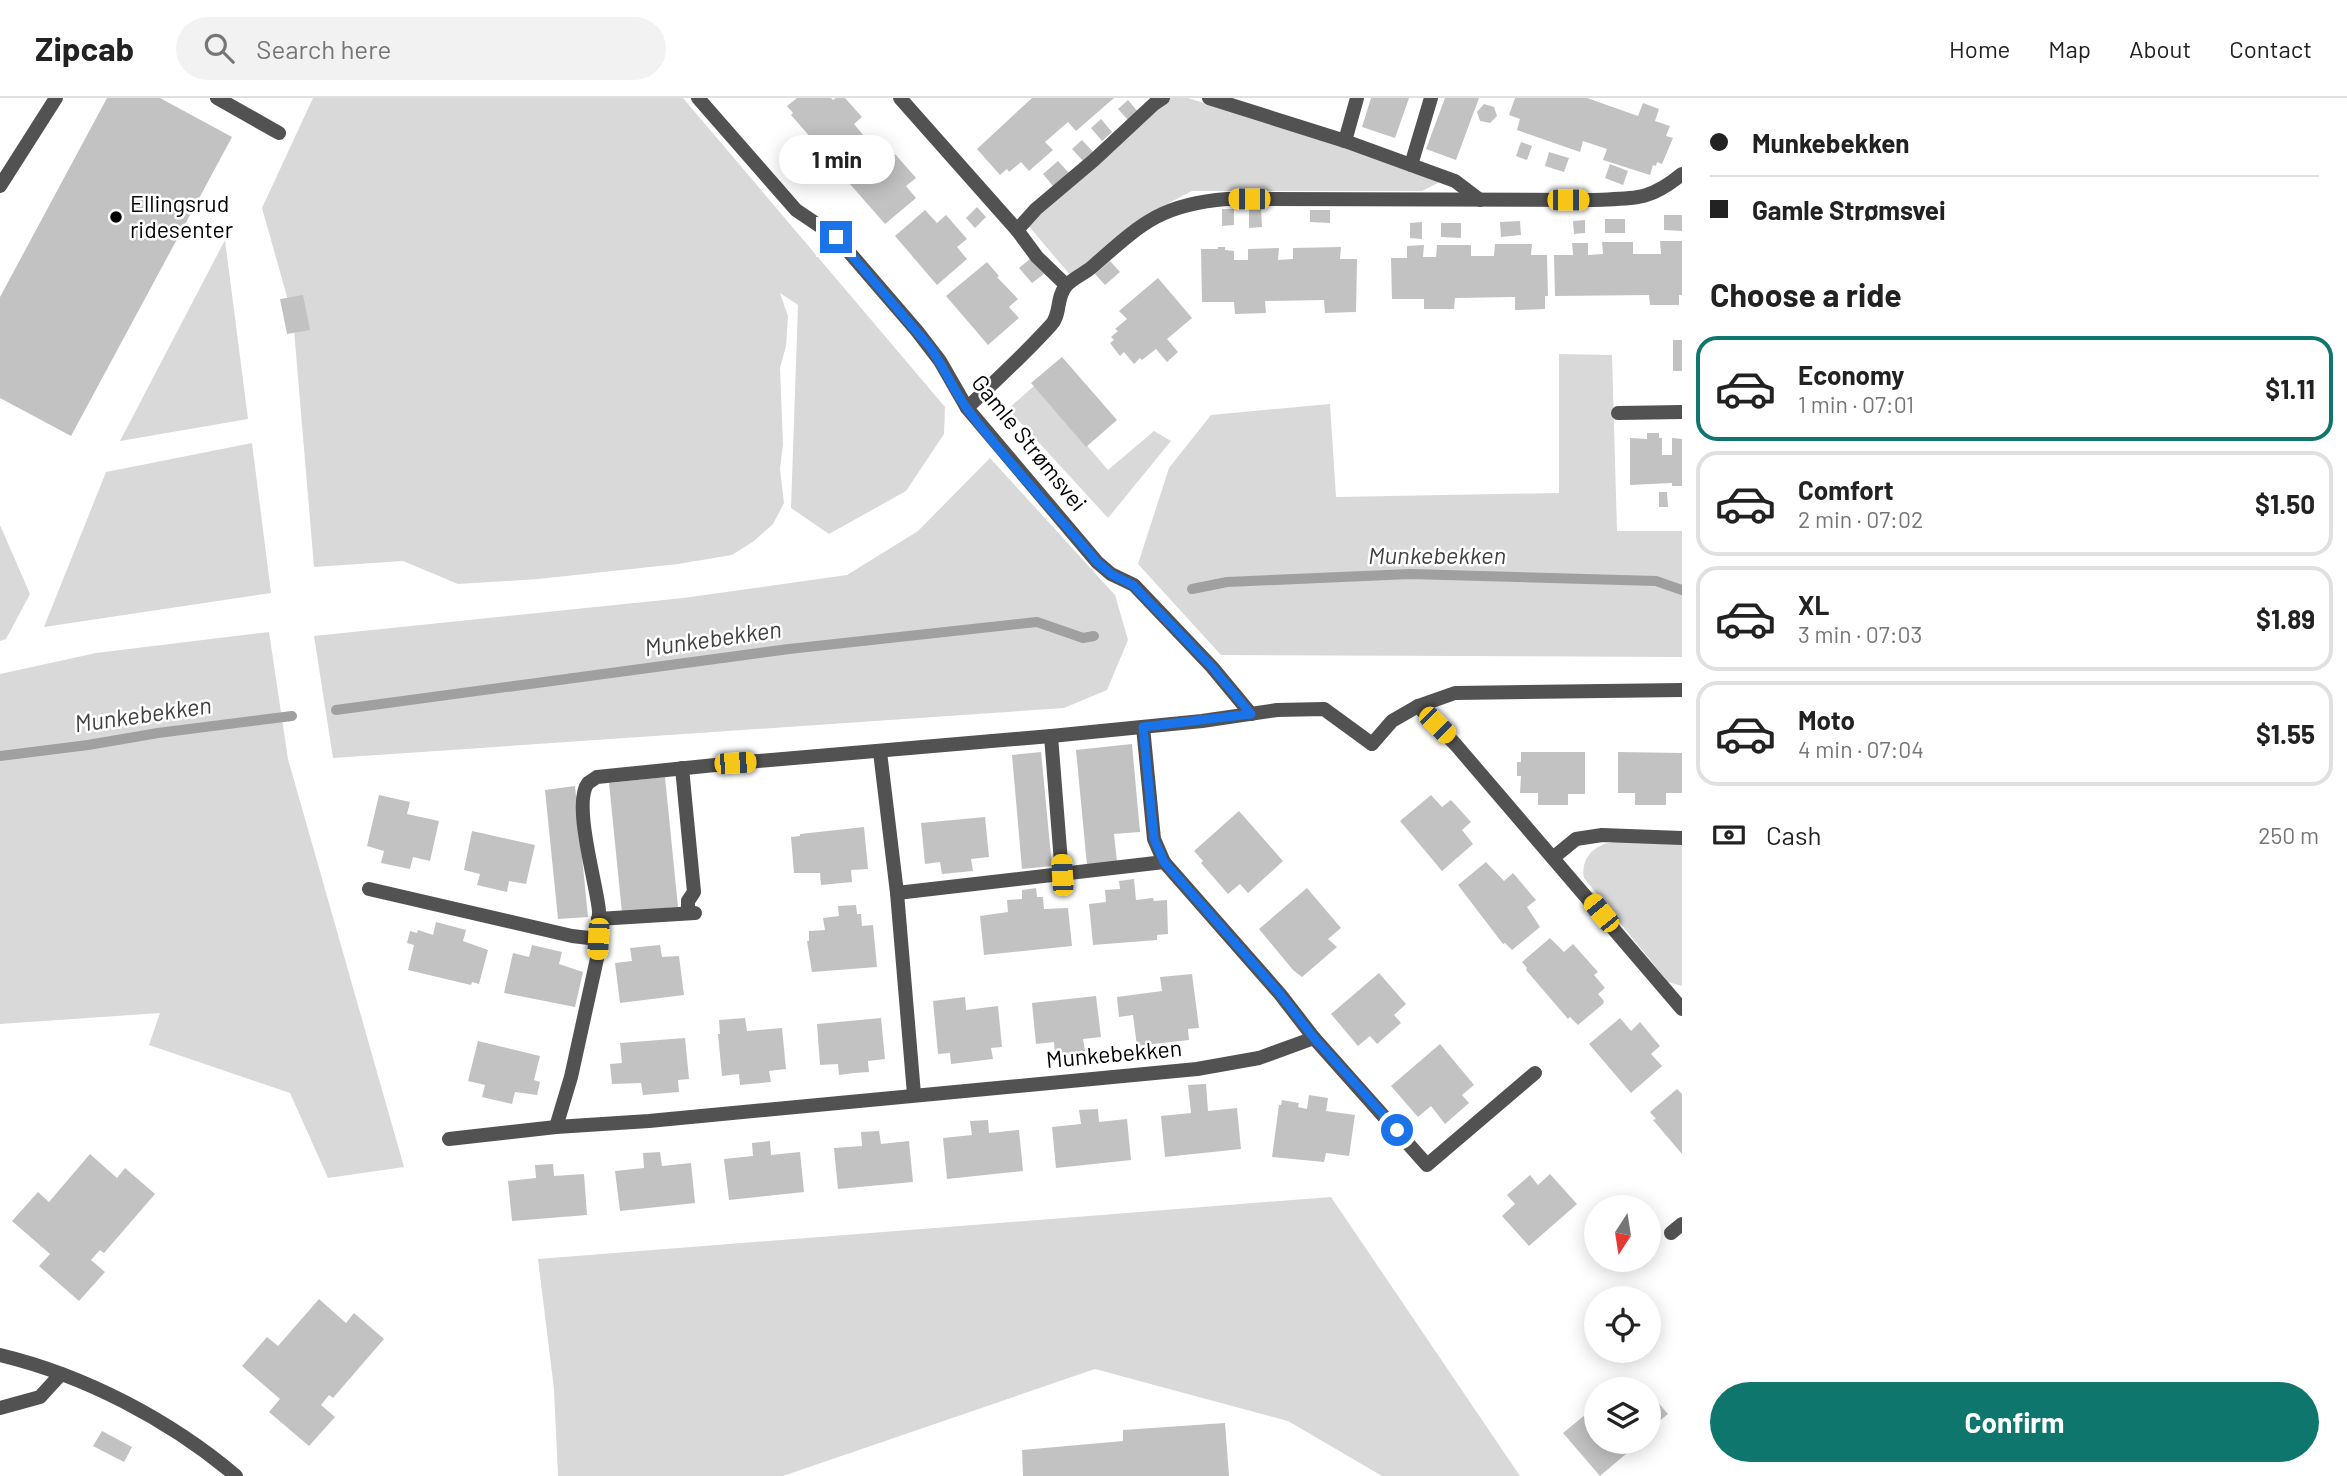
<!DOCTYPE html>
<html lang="en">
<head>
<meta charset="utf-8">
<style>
  :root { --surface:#fff; --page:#f2f2f2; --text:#222; --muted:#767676; --line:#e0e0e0; --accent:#0f766e }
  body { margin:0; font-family:Barlow,sans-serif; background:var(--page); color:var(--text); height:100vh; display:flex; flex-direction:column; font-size:26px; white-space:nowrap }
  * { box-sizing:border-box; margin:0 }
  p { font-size:23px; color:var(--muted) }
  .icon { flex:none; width:38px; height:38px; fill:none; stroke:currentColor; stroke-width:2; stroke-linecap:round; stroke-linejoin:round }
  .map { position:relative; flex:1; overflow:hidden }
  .side { display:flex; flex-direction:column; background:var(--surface); width:665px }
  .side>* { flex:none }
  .hud { display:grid; align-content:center; height:154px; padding:0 28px; background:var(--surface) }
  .needle { width:46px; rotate:192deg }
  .buttons { position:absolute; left:1584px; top:1097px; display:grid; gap:14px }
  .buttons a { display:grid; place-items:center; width:77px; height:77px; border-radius:50%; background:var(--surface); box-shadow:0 4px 18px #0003; font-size:35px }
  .end { position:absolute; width:32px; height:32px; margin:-16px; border:9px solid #1a73e8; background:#fff; box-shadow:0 0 0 4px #fff }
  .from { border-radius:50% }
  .bubble { position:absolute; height:49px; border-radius:24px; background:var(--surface); box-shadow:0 4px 18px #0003; font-size:23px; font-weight:700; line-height:49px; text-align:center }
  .car { position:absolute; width:21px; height:42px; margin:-21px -10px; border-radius:9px; box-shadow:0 0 5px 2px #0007; background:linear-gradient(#f5c518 24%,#345 0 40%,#f5c518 0 76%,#345 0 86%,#f5c518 0) }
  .hud b { display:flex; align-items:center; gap:24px; height:66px; font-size:26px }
  .hud b+b { border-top:2px solid var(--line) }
  .hud i { width:18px; height:18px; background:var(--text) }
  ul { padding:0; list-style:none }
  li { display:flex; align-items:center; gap:21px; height:105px; margin:0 14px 10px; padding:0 14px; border:4px solid var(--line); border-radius:21px }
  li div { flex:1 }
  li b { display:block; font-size:26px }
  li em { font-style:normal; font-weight:700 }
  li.selected { border-color:var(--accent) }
  li>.icon { width:63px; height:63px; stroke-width:1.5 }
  h2 { padding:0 28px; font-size:32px; line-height:84px }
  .pay { display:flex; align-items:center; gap:18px; height:77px; padding:0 28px; font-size:26px }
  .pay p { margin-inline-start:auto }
  .button { display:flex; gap:14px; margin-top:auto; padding:14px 28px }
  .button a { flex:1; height:80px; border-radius:42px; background:var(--accent); color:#fff; font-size:28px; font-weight:700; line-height:80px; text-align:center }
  header { display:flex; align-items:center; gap:42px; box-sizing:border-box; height:98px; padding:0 35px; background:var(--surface); border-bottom:2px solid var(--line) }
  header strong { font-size:33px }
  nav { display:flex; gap:38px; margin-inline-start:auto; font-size:24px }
  .search { width:490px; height:63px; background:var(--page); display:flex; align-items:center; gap:18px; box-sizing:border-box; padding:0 24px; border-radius:38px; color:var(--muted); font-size:26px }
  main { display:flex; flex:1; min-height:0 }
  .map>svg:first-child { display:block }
  .green { fill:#d9d9d9 }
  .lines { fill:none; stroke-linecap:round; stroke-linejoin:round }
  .stream { stroke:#a0a0a0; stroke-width:10 }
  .building { fill:#c2c2c2 }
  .service { stroke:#525252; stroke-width:14 }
  .minor { stroke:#525252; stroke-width:14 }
  .route { stroke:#1a73e8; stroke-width:9 }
  .poi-dot { fill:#000; stroke:#fff; stroke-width:2.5 }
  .labels { text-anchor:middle; stroke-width:5; stroke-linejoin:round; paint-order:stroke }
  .poi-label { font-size:23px; fill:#000; stroke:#fff; text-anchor:start }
  .street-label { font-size:23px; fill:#000; stroke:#fff }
  .water-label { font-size:24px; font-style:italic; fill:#414141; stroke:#fff }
</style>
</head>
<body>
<header>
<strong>Zipcab</strong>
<div class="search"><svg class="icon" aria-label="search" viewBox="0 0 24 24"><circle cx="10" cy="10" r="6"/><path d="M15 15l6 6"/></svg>Search here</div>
<nav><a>Home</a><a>Map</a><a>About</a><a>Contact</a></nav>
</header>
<main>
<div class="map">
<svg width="1682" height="1378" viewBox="0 0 1682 1378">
  <rect width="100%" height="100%" fill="#fff"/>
  <g class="green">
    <path d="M313 0H683L945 309 944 336 906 393 829 436 791 410 798 207 780 195 788 218 786 248 780 270 783 347 780 371 784 405 773 426 754 443 732 457 678 466 538 481 458 486 403 463 314 469 293 220 262 110Z"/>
    <path d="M1163 0H1188L1432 76 1440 84 1422 93H1192L1146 117 1071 178 1021 119Z"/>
    <path d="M225 142 248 321 120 343Z"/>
    <path d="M1559 256 1612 257 1617 433H1682V559L1221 557 1138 466 1169 370 1211 317 1330 306 1336 399 1559 395Z"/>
    <path d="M1035 287 1108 372 1154 333 1171 343 1108 420 1008 311Z"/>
    <path d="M252 345 271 495 44 529 106 374Z"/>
    <path d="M990 360 1115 497 1128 542 1107 592 1064 610 333 660 314 538 683 500 847 477 918 433Z"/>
    <path d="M0 427 30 496 6 541 0 543Z"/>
    <path d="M269 534 288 661 404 1069 328 1080 290 995 149 947 160 915 0 926V576L96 555Z"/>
    <path d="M1614 744 1682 745V888L1668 884 1584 780C1580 760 1595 746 1614 744Z"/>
    <path d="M1331 1099 1520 1378H1382L1288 1323 1095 1271 783 1378H558L554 1291 538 1161Z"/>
  </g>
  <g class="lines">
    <g class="stream">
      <path d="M1192 491 1227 484 1410 476 1656 483 1682 492"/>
      <path d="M336 612 789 551 1037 524 1083 540 1094 538"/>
      <path d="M0 658 88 647 158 635 292 618"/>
    </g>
  </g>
  <g class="building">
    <path d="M107 0H160L232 39 71 338 0 300V199Z"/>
    <path d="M797 0H831L833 2 836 0H845L862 19 854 26 864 38 833 65 791 17 793 15 787 8Z"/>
    <path d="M1032 0H1114L1076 33 1068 24 1045 44 1053 52 1029 73 1021 64 1009 74 1007 71 1000 77 977 51Z"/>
    <path d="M1371 0H1409L1395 40 1362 29Z"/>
    <path d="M1445 0H1479L1456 62 1426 51Z"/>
    <path d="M1515 0H1587L1638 18 1643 5 1659 11 1655 23 1670 28 1666 38 1673 40 1662 66 1657 64 1656 68 1653 67 1650 77 1603 62 1607 51 1583 43 1580 54 1517 32 1520 21 1509 17Z"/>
    <path d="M1128 2 1138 14 1128 22 1118 11Z"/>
    <path d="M1484 6 1494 9 1497 18 1490 25 1480 23 1477 14Z"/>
    <path d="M1101 21 1112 34 1102 43 1091 30Z"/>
    <path d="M1082 42 1093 54 1083 63 1072 51Z"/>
    <path d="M1521 44 1532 48 1527 62 1516 58Z"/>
    <path d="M874 51 885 64 895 56 916 80 906 88 916 100 885 126 843 78Z"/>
    <path d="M1549 54 1569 60 1564 74 1545 68Z"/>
    <path d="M1058 63 1069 75 1053 88 1043 76Z"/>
    <path d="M1610 66 1628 73 1623 87 1605 80Z"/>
    <path d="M977 109 986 119 975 130 966 120Z"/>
    <path d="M1222 111H1234V127L1222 128Z"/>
    <path d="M1249 111H1261L1262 129 1249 130Z"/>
    <path d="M925 112 937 125 946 117 967 141 957 149 967 161 937 187 895 138Z"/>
    <path d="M1310 112H1330V125L1310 124Z"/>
    <path d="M1664 117H1682V133L1664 132Z"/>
    <rect x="1605" y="121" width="20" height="14"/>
    <path d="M1585 122V135L1574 136 1573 123Z"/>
    <path d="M1520 123 1521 137 1501 139 1500 124Z"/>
    <path d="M1422 124V141L1410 140V125Z"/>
    <path d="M1441 125H1461V140L1441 139Z"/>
    <path d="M1660 143H1682V197H1679V207H1650L1649 197 1555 198 1554 157H1573L1572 145H1588V157L1603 156 1602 144H1633V156H1661Z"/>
    <path d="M1495 146H1532L1531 157H1547L1548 198H1545V211L1515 212V199L1455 200 1454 211H1424V201H1392L1391 160H1407V148L1424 147 1423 159H1436L1437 147H1471V158H1494Z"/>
    <path d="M1218 149H1225V152L1234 153V162H1248V151L1279 150 1278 162 1293 161V150L1341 149 1340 161H1357L1356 214 1325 215 1324 202 1265 203 1266 215 1235 216 1234 204H1202L1201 151H1218Z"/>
    <path d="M1031 160 1044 176 1032 185 1019 170Z"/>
    <path d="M1110 163 1120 174 1105 187 1095 176Z"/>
    <path d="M987 164 999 178 997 179 1018 201 1009 209 1019 220 988 247 946 198Z"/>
    <path d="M1158 180 1192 220 1167 241 1178 254 1167 264 1156 251 1142 262 1140 260 1134 266 1124 254 1120 258 1110 245 1114 242 1111 239 1118 233 1115 231 1127 221 1119 213Z"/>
    <path d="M303 197 310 232 287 236 280 201Z"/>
    <rect x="1673" y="242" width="9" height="31"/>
    <path d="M1062 259 1117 322 1086 349 1031 285Z"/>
    <path d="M1647 335H1659V340H1662V357H1672V340L1682 341V388H1672V385L1630 387V340L1647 341Z"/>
    <path d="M1659 394H1667L1668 409H1659Z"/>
    <path d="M1132 646 1140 734 1114 736 1117 764 1087 767 1076 652Z"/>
    <path d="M1041 654 1052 768 1022 771 1012 657Z"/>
    <path d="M1521 654H1585V696H1568V707H1538V695H1520L1521 678H1517V664H1521Z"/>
    <path d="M1618 654 1682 655V695H1666V707H1635V695H1618Z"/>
    <path d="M665 679 678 809 622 815 609 685Z"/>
    <path d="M575 688 588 819 558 821 545 692Z"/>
    <path d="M379 697 410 704 407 716 439 723 430 763 413 759 410 771 381 765 384 753 367 748Z"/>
    <path d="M1431 697 1442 709 1451 702 1471 724 1462 732 1473 746 1442 773 1400 723Z"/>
    <path d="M1239 713 1283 763 1248 795 1240 786 1228 796 1201 765 1203 763 1194 753Z"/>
    <path d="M985 719 989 759 971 761 973 773 942 776 940 764 925 766 921 725Z"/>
    <path d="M864 729 868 771 851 772 852 784 821 787 820 775H794L791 739 800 738V736Z"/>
    <path d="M472 733 535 747 526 786 509 783 507 794 477 787 480 776 464 772Z"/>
    <path d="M1486 764 1504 783 1513 775 1536 802 1527 809 1540 829 1512 852 1505 845 1503 846 1458 787Z"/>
    <path d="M1134 781 1136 802 1153 800 1154 803 1167 802 1168 836 1157 837V842L1093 847 1089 806 1106 804 1105 792 1120 791 1119 783Z"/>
    <path d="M1036 790 1037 799H1043L1044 811 1068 810 1072 848 984 857 980 818 1008 814 1007 802 1022 801V792Z"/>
    <path d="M1307 790 1341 830 1328 841 1337 849 1302 879 1293 872 1259 831Z"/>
    <path d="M856 807 857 816H861L862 828 873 827 877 869 812 874 807 843H809V833L825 832 823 820 839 818 838 808Z"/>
    <path d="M436 824 466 832 463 843 488 852 479 886 472 884 471 887 408 872 414 847 407 845 410 833 417 835 418 832 433 837Z"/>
    <path d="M1550 840 1564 854 1573 846 1598 874 1594 877 1605 890 1598 896 1604 903 1603 906 1578 927 1570 919 1568 921 1526 872 1527 870 1522 864Z"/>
    <path d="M532 847 562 854 559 866 583 874 575 909 504 895 513 855 529 859Z"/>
    <path d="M660 847 662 859 679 858 684 897 620 905 615 865 632 863 630 850Z"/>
    <path d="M1379 875 1406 906 1394 917 1401 925 1377 946 1370 938 1358 948 1331 916Z"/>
    <path d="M1192 876 1199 930 1188 931 1189 942 1137 948 1133 917 1119 919 1117 899 1162 893 1160 879Z"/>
    <path d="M1096 898 1101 939 1083 941 1085 953 1055 957 1054 944 1036 946 1032 905Z"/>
    <path d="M965 899 966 912 998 908 1002 949 991 950 993 961 951 966 950 955 938 956 933 903Z"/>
    <path d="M745 920 747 933 782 930 786 971 769 973 771 984 740 987 739 976 722 978 718 936H720L719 922Z"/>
    <path d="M881 920 885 961 868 963 869 974 854 975 839 977 838 966 820 967 817 926Z"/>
    <path d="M1620 920 1631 933 1640 924 1660 948 1651 956 1662 968 1631 995 1589 946Z"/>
    <path d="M685 940 689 981 678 982 679 994 643 997 641 985 612 986 610 966 622 965 620 945Z"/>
    <path d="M478 943 540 958 534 982 540 984 537 997 515 994 512 1006 482 999 485 987 468 983Z"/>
    <path d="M1440 946 1474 987 1462 997 1469 1005 1445 1026 1431 1008 1418 1019 1391 988Z"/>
    <path d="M1206 986 1208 1013 1237 1010 1241 1051 1165 1059 1161 1018 1191 1015 1188 987Z"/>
    <path d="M1677 991 1682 996V1056L1653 1022 1656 1021 1650 1014Z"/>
    <path d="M1309 997 1328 1000 1326 1013 1355 1017 1349 1058 1326 1055 1324 1064 1272 1059 1279 1007H1281L1282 1002 1299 1005 1298 1009 1307 1011Z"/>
    <path d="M1098 1011 1099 1024 1127 1021 1131 1062 1056 1070 1052 1029 1081 1026 1079 1012Z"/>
    <path d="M988 1022 989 1035 1019 1032 1023 1073 947 1081 943 1040 972 1037 970 1023Z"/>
    <path d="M879 1033 881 1046 909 1043 913 1084 838 1091 834 1050 862 1048 861 1034Z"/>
    <path d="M770 1043 771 1057 800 1054 804 1094 729 1102 724 1061 753 1058 752 1045Z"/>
    <path d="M660 1054 662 1068 691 1065 695 1105 620 1113 615 1073 644 1070 643 1055Z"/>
    <path d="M90 1056 117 1080 125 1070 155 1096 104 1155 100 1152 91 1162 105 1174 79 1203 39 1168 50 1156 12 1123 38 1094 49 1104Z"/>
    <path d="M553 1066 554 1078 584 1076 587 1117 512 1123 508 1083 536 1080 535 1067Z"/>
    <path d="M1550 1076 1577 1106 1529 1148 1502 1118 1515 1106 1507 1097 1530 1077 1538 1087Z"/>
    <path d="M319 1201 346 1225 354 1215 384 1241 333 1300 329 1297 321 1307 335 1319 309 1348 269 1314 280 1301 242 1268 267 1239 278 1248Z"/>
    <path d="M1648 1293 1668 1316 1648 1332Z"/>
    <path d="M1596 1308V1344H1640L1600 1378 1563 1335Z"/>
    <path d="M1225 1325 1229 1378H1023L1022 1352 1123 1343V1332Z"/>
    <path d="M102 1333 132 1349 124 1364 93 1348Z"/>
  </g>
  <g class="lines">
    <g class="service">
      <path d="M217 0 279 35"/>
      <path d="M698 0 796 112 836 139 917 233 940 263 967 310 1097 464 1111 476 1134 487 1212 569 1251 616"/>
      <path d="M900 0 1017 132 1037 159 1066 187"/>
      <path d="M1209 0 1345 43 1455 83 1480 102"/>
      <path d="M1345 43 1357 0"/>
      <path d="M1411 67 1431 0"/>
      <path d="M0 88 56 0"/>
      <path d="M1017 132 1036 111 1094 62 1154 6 1163 0"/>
      <path d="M967 310C995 283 1025 256 1051 227 1061 217 1056 199 1066 188 1073 180 1084 176 1092 169 1140 127 1160 106 1227 101L1589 102C1632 100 1647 105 1682 76"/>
      <path d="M1618 315 1682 314"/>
      <path d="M1418 608 1456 647 1682 911"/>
      <path d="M1143 629 1154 741 1164 764 1280 896 1314 940 1427 1067 1535 975"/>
      <path d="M1051 638 1062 777"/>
      <path d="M880 654 897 795 914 996"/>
      <path d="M682 670 694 794 688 803V815"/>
      <path d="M1554 759 1576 741 1602 737 1682 740"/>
      <path d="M369 791 572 838 598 841V856L571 979 556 1029"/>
      <path d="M897 795 1164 764"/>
      <path d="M598 821 695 815"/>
      <path d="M598 841C598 832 599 822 599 813 597 787 572 705 588 685 591 683 594 681 597 679L735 665 1051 638 1202 623 1277 612 1324 611 1372 646"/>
      <path d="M449 1041 556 1029 649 1023 1197 971 1259 960 1314 940"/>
      <path d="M1671 1135 1682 1126"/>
      <path d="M0 1310 40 1299 61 1276"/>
    </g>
    <g class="minor">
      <path d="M1372 646 1392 623 1418 608 1455 595 1682 592"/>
      <path d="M0 1257C84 1277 170 1322 236 1378"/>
    </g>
  </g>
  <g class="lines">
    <path class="route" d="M836 139 929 248C944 268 953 292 968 312 1008 365 1055 414 1097 464L1111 476 1133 487 1212 569 1251 616 1143 629 1154 741 1164 764 1280 896 1314 940 1397 1032"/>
  </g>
  <circle class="poi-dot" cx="116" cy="119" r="7"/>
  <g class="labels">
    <g class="poi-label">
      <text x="130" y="114">Ellingsrud<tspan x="130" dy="26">ridesenter</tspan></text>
    </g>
    <g class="street-label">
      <text transform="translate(1029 345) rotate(51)" y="8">Gamle Strømsvei</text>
      <text transform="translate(1114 956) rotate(-5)" y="8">Munkebekken</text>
    </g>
    <g class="water-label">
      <text x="1437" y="466">Munkebekken</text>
      <text transform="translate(713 541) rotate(-8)" y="8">Munkebekken</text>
      <text transform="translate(143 617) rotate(-8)" y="8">Munkebekken</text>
    </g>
  </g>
</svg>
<div class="buttons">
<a><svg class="needle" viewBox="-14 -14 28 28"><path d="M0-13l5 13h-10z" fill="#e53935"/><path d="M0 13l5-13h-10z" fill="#767676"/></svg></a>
<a><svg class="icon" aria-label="locate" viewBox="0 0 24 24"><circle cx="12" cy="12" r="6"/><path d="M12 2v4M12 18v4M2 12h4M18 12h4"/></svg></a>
<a><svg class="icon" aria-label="layers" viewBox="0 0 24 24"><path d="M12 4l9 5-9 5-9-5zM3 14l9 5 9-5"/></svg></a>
</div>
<i class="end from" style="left:1397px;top:1032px"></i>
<i class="end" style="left:836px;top:139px"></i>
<div class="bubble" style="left:779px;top:37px;width:116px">1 min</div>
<i class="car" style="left:1249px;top:101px;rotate:270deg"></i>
<i class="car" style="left:1568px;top:102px;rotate:90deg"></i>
<i class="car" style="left:1437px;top:627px;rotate:135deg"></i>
<i class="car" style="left:735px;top:665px;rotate:86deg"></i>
<i class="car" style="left:1062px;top:777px;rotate:357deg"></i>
<i class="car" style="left:1601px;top:815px;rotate:321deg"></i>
<i class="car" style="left:598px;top:841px;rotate:183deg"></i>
</div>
<section class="side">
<div class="hud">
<b><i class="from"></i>Munkebekken</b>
<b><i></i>Gamle Strømsvei</b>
</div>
<h2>Choose a ride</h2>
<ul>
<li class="selected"><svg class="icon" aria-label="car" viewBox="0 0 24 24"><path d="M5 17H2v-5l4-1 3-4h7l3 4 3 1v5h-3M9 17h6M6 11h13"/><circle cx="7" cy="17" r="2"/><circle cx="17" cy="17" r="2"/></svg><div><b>Economy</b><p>1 min · 07:01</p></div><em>$1.11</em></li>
<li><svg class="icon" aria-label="car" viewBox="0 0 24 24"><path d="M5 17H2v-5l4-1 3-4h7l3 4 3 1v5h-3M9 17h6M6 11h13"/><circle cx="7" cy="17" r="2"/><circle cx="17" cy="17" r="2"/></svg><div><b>Comfort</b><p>2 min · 07:02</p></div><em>$1.50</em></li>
<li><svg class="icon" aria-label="car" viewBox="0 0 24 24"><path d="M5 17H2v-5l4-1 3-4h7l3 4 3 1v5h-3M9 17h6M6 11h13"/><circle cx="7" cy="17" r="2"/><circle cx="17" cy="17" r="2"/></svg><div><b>XL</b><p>3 min · 07:03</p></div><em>$1.89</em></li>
<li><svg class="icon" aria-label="car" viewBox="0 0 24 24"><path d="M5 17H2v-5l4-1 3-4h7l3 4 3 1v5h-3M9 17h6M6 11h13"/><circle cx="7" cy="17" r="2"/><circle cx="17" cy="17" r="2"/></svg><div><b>Moto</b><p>4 min · 07:04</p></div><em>$1.55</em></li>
</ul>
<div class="pay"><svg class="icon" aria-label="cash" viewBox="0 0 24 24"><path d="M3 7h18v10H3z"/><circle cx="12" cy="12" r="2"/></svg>Cash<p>250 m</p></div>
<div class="button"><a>Confirm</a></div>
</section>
</main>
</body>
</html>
